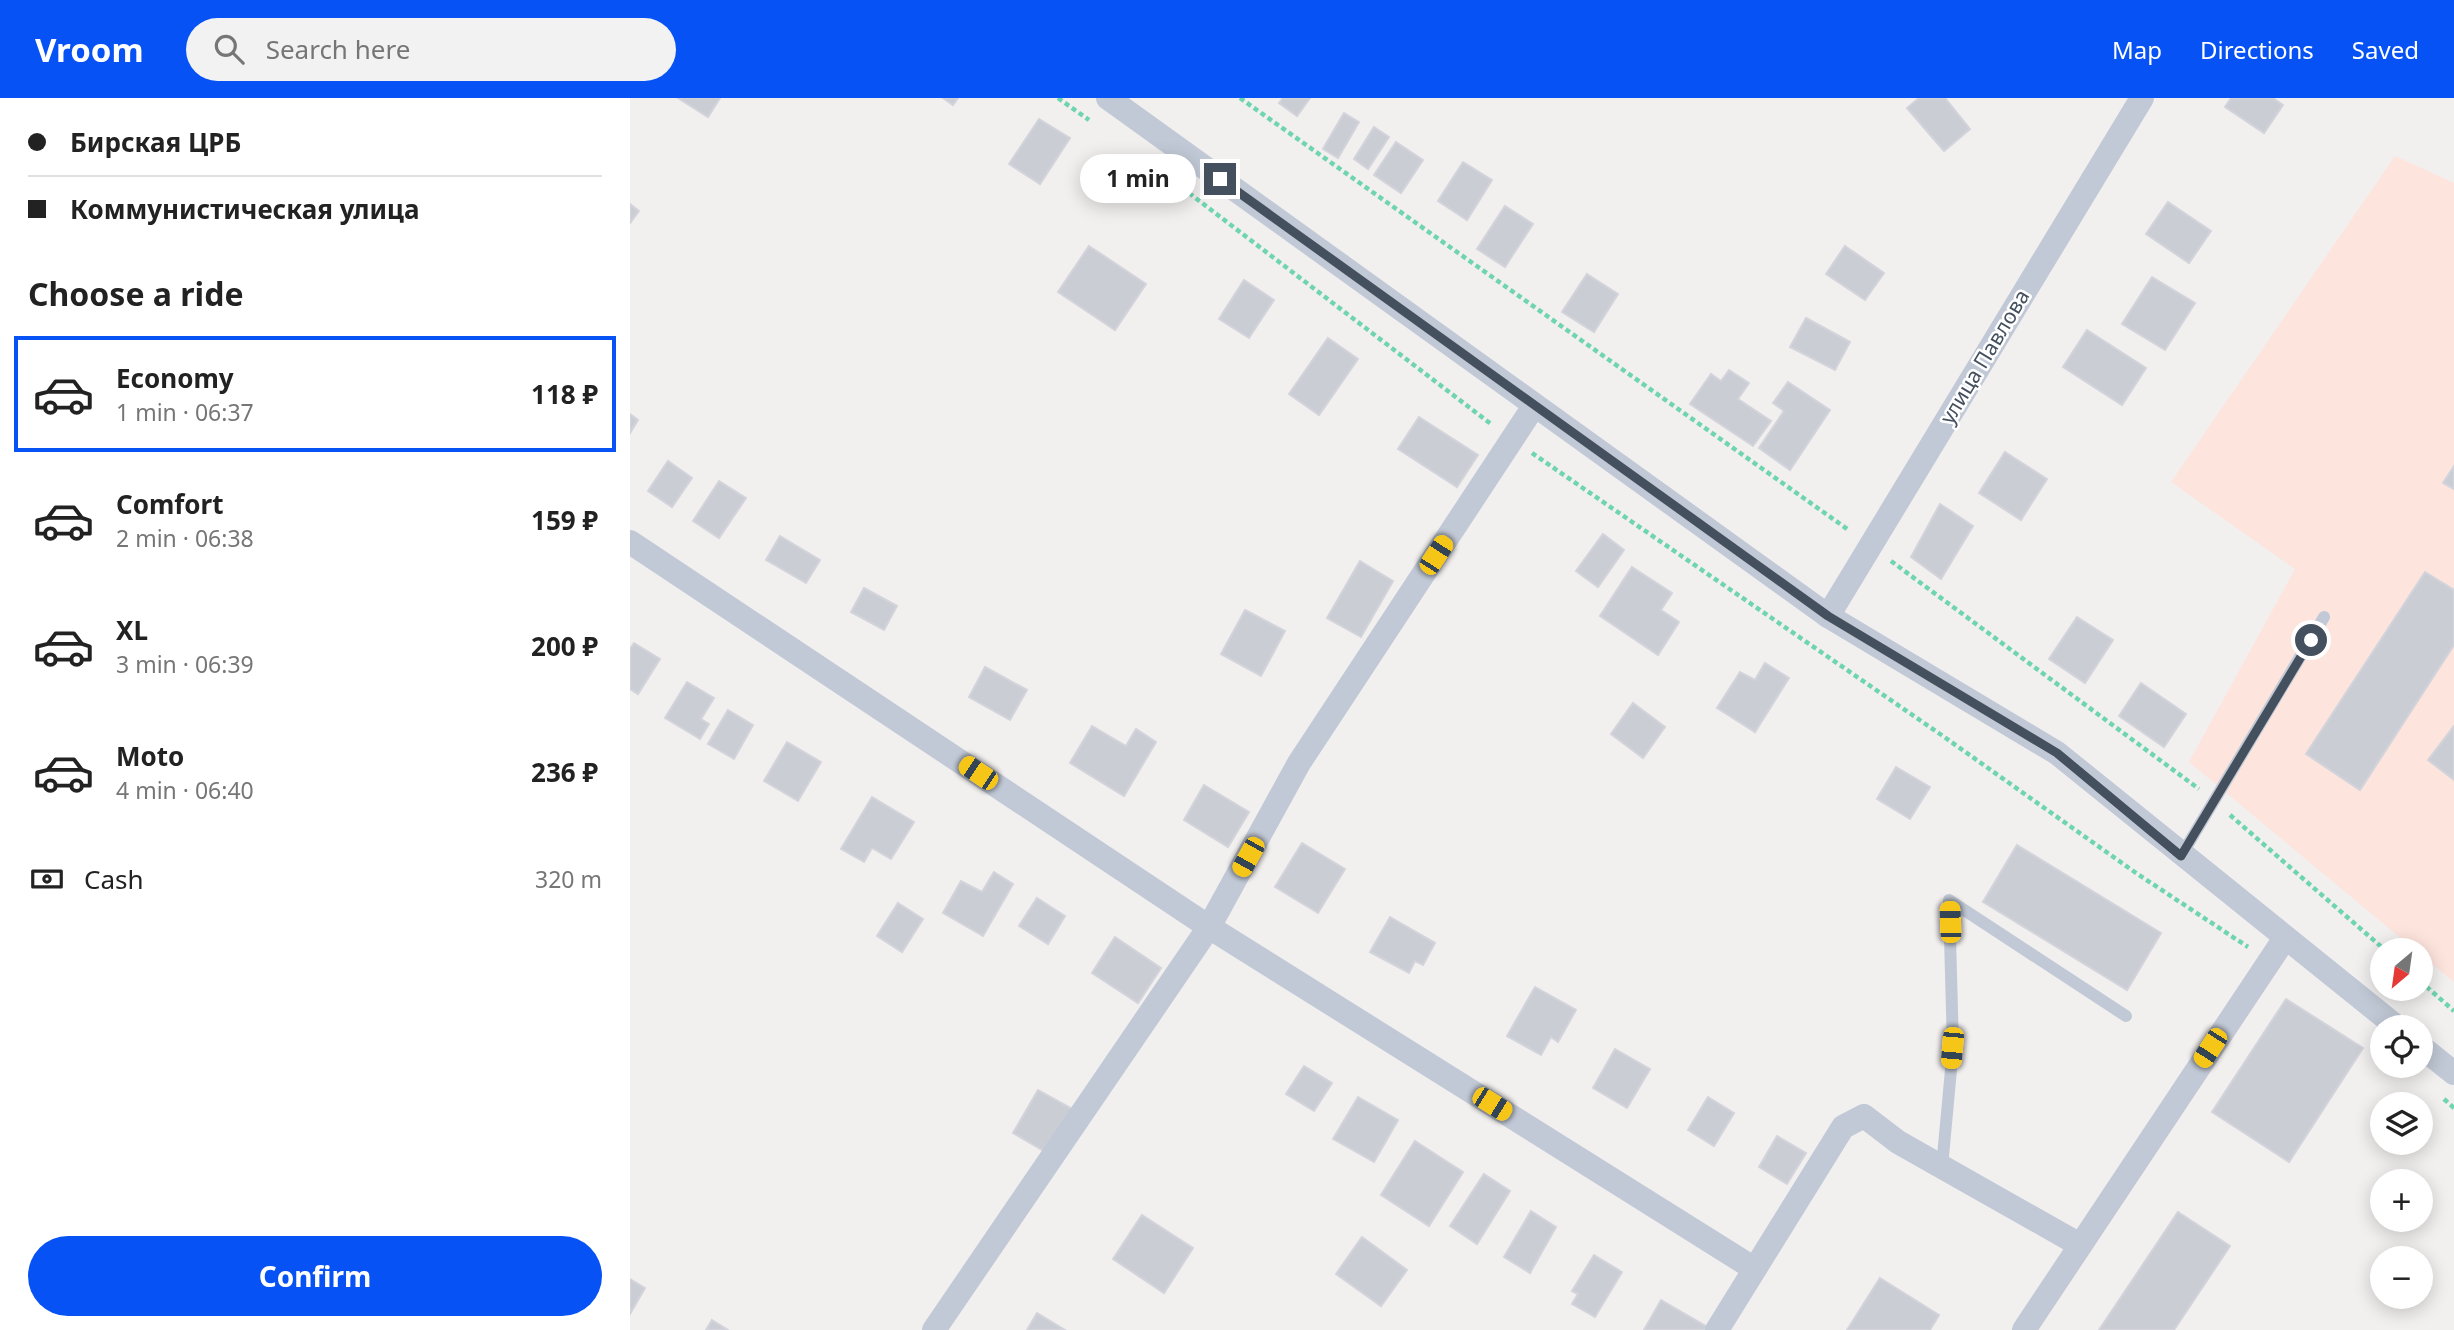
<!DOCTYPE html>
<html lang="en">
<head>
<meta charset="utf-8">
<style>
  :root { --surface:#fff; --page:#f2f2f2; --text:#222; --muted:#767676; --line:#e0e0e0; --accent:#0652f5 }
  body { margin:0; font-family:"Noto Sans",sans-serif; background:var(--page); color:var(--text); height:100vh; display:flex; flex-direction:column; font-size:26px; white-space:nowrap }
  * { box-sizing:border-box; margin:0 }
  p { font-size:23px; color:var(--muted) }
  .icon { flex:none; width:38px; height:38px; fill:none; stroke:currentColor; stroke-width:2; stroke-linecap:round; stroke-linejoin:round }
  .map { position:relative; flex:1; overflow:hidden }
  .sheet { display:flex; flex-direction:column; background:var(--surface); width:630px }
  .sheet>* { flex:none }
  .top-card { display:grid; align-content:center; height:154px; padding:0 28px; background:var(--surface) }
  .needle { width:46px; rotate:209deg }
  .buttons { position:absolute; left:1740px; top:840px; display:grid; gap:14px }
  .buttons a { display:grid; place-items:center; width:63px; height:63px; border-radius:50%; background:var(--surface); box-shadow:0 4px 18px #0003; font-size:35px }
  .end { position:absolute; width:32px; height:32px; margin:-16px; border:9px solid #45505f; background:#fff; box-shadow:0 0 0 4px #fff }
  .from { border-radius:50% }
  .bubble { position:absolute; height:49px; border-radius:24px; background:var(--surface); box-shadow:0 4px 18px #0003; font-size:23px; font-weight:700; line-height:49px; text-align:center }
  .car { position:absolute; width:21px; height:42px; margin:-21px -10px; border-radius:9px; box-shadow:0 0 5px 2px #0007; background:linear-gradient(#f5c518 24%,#345 0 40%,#f5c518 0 76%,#345 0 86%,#f5c518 0) }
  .top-card b { display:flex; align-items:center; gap:24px; height:66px; font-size:26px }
  .top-card b+b { border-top:2px solid var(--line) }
  .top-card i { width:18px; height:18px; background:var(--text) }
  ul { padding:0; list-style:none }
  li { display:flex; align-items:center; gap:21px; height:116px; margin:0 14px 10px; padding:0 14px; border:4px solid transparent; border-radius:0px }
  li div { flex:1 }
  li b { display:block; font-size:26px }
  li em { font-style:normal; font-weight:700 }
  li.active { border-color:var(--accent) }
  li>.icon { width:63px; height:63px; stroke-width:1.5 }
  h2 { padding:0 28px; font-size:32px; line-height:84px }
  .pay { display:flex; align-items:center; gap:18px; height:77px; padding:0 28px; font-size:26px }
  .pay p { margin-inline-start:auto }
  .cta { display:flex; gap:14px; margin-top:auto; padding:14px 28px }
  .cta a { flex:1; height:80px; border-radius:42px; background:var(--accent); color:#fff; font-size:28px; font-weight:700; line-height:80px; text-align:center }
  header { display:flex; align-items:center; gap:42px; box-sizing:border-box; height:98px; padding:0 35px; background:var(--accent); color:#fff }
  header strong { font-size:33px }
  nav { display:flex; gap:38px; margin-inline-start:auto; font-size:24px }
  .search { width:490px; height:63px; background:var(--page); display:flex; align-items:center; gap:18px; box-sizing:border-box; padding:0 24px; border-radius:38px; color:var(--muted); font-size:26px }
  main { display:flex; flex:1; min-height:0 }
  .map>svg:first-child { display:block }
  .medical { fill:#fde4dd }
  .building { fill:#cbcdd5; stroke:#d3d4db; stroke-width:2 }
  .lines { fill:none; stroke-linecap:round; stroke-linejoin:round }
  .path { stroke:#6ed5af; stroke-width:4.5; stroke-dasharray:5 3.5; stroke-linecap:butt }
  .service { stroke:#c1c9d6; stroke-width:12 }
  .minor { stroke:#c1c9d6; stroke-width:24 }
  .route { stroke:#45505f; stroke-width:9 }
  .labels { text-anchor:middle; stroke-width:5; stroke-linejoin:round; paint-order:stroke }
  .street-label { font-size:21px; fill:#45505f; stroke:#fff }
</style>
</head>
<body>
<header>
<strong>Vroom</strong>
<div class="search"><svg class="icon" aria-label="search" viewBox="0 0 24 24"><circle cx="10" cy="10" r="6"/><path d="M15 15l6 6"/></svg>Search here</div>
<nav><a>Map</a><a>Directions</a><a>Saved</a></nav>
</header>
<main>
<section class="sheet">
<div class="top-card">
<b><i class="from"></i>Бирская ЦРБ</b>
<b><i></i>Коммунистическая улица</b>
</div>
<h2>Choose a ride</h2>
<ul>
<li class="active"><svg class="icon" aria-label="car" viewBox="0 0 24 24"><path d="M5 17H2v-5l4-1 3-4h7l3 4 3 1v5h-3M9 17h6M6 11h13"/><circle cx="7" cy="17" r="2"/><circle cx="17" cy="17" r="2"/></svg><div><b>Economy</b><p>1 min · 06:37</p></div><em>118 ₽</em></li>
<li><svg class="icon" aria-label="car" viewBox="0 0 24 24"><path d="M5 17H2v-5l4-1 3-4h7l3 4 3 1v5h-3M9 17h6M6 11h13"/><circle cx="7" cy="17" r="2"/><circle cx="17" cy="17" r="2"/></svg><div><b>Comfort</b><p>2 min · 06:38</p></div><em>159 ₽</em></li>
<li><svg class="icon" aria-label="car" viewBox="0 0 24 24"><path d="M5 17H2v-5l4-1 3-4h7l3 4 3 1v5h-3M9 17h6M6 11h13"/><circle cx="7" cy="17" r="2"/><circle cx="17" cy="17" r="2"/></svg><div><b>XL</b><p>3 min · 06:39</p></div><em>200 ₽</em></li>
<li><svg class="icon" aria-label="car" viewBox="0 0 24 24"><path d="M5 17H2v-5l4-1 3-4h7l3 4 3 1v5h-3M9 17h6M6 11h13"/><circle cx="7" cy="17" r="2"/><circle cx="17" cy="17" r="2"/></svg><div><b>Moto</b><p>4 min · 06:40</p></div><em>236 ₽</em></li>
</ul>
<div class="pay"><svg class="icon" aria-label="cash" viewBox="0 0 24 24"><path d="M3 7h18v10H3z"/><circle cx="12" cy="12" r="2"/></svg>Cash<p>320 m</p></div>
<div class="cta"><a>Confirm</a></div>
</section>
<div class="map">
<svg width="1824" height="1232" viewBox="0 0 1824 1232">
  <rect width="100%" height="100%" fill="#f2efef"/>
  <path class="medical" d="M1765 58 1824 85V884L1790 856V852H1785L1559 664 1665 471 1541 384Z"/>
  <g class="building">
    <path d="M48 0H90L78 19Z"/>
    <path d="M313 0H328L323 7Z"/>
    <path d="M653 0H680L667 18 649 5Z"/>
    <path d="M1289 0H1315L1340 31 1314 53 1277 10Z"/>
    <path d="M1601 0H1643L1653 7 1634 35 1595 9Z"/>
    <path d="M714 15 729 24 708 60 693 51Z"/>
    <path d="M409 21 440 40 410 86 379 66Z"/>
    <path d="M744 29 759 39 738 71 724 61Z"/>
    <path d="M766 44 793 62 771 95 744 77Z"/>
    <path d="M833 64 862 82 837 122 808 103Z"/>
    <path d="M1538 104 1581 133 1559 165 1516 136Z"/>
    <path d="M0 106 9 113 0 125Z"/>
    <path d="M875 108 903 126 875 169 847 151Z"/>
    <path d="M459 148 516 186 485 232 428 194Z"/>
    <path d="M1215 148 1254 175 1235 202 1196 176Z"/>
    <path d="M957 176 988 196 964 234 932 214Z"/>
    <path d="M1522 179 1565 205 1535 252 1492 226Z"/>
    <path d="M614 182 644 202 619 240 589 221Z"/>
    <path d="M1176 220 1220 244 1205 272 1160 249Z"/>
    <path d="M1457 232 1516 270 1492 307 1433 269Z"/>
    <path d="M698 240 728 261 689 317 659 296Z"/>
    <path d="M1099 272 1119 285 1108 301 1141 323 1123 348 1060 306 1081 276 1091 283Z"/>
    <path d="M1158 284 1200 312 1160 372 1129 350 1154 313 1143 305Z"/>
    <path d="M0 316 8 322 0 335Z"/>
    <path d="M789 319 848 357 827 389 768 351Z"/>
    <path d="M1375 354 1417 381 1391 422 1349 395Z"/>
    <path d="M38 363 62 380 42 409 18 393Z"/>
    <path d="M1824 368V391L1813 385Z"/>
    <path d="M89 383 116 400 89 440 63 423Z"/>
    <path d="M1310 406 1343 428 1311 481 1281 459Z"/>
    <path d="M973 436 994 452 968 489 946 473Z"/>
    <path d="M150 438 190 462 176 485 136 462Z"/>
    <path d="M730 463 763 483 731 539 697 520Z"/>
    <path d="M1002 469 1042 495 1031 512 1049 524 1028 557 970 518Z"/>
    <path d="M1795 474 1824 492V547L1730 692 1676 656Z"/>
    <path d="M234 490 267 508 254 532 221 514Z"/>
    <path d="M615 512 655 533 631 578 591 556Z"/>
    <path d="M1447 519 1483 542 1455 585 1419 561Z"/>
    <path d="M4 545 30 561 8 596 0 591V551Z"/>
    <path d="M1135 565 1159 580 1125 634 1087 610 1110 574 1125 582Z"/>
    <path d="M355 569 397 592 380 622 339 599Z"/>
    <path d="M57 584 84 600 71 621 79 626 70 641 35 620Z"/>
    <path d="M1511 585 1556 616 1534 649 1489 618Z"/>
    <path d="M1003 605 1035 629 1013 660 981 636Z"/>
    <path d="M98 612 123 627 104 661 78 646Z"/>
    <path d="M462 628 496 648 506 631 526 644 494 698 440 665Z"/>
    <path d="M1824 628V682L1798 662Z"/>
    <path d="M157 644 191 664 168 703 134 683Z"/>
    <path d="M1266 669 1300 689 1280 721 1247 701Z"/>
    <path d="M574 687 619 714 598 749 554 722Z"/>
    <path d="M242 699 284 724 261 761 242 750 234 764 211 751Z"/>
    <path d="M672 745 715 771 688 815 645 789Z"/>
    <path d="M1387 747 1531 835 1497 892 1353 804Z"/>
    <path d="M364 774 383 786 353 838 313 815 331 783 352 794Z"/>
    <path d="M407 800 435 818 418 846 389 828Z"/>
    <path d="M268 805 293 821 272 854 247 838Z"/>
    <path d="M760 819 805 845 793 867 785 863 779 875 740 854Z"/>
    <path d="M485 839 531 870 508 905 462 875Z"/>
    <path d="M905 889 946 912 928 944 921 939 911 957 877 938Z"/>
    <path d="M1656 901 1733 950 1659 1064 1582 1014Z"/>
    <path d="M985 951 1020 971 997 1010 963 990Z"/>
    <path d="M674 968 702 985 684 1013 656 996Z"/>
    <path d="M408 992 444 1012 419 1056 383 1035Z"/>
    <path d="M728 999 768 1022 744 1064 703 1041Z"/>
    <path d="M1078 999 1104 1015 1084 1048 1058 1032Z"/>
    <path d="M1147 1038 1176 1055 1157 1086 1129 1069Z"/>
    <path d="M785 1043 833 1074 799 1128 751 1097Z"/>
    <path d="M854 1076 880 1093 847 1146 820 1128Z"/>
    <path d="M901 1113 926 1129 900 1175 874 1159Z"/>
    <path d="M1548 1114 1600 1148 1544 1232H1469Z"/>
    <path d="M512 1117 563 1150 534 1195 483 1161Z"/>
    <path d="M732 1139 777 1172 751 1208 706 1176Z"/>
    <path d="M964 1157 992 1174 965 1219 942 1206 948 1196 942 1193Z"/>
    <path d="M1250 1180 1309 1217 1300 1232H1217Z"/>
    <path d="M0 1181 15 1190 0 1216Z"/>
    <path d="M1031 1202 1079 1230 1078 1232H1014Z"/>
    <path d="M407 1215 435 1232H397Z"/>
    <path d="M82 1222 98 1232H76Z"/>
  </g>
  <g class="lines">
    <g class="path">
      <path d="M428 0 459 22"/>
      <path d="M610 0 1220 433"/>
      <path d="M559 95 861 326"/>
      <path d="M902 355 1310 636 1506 775 1618 849"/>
      <path d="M1261 463 1569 691"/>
      <path d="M1600 717 1755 852"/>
      <path d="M1790 883 1824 913"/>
      <path d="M1814 1001 1824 1010"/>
    </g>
    <g class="service">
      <path d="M1551 758 1694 519"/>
      <path d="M1312 1069 1323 950 1319 802 1496 918"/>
    </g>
    <g class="minor">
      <path d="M478 0 1198 518 1427 655 1767 929"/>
      <path d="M0 444 579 829 1123 1170"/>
      <path d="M1198 518 1512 0"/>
      <path d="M1790 948 1824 975"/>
      <path d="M304 1232 579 829 669 665 904 308"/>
      <path d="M1087 1232 1213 1029 1234 1018 1268 1044 1450 1147"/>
      <path d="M1394 1232 1655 840"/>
    </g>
  </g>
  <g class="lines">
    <path class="route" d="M590 81 1198 518 1427 655 1551 758 1681 542"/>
  </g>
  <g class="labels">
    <g class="street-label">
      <text transform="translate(1355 259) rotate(-59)" y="7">улица Павлова</text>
    </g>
  </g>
</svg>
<div class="buttons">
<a><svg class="needle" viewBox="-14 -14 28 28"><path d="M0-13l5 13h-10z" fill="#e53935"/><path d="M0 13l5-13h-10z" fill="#767676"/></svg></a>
<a><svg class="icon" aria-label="locate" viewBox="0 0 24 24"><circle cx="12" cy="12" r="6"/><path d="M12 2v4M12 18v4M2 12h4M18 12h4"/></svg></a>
<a><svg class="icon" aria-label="layers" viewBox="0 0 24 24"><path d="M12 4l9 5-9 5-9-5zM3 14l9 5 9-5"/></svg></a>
<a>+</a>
<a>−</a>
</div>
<i class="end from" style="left:1681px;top:542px"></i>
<i class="end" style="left:590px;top:81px"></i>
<div class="bubble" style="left:450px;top:56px;width:116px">1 min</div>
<i class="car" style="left:806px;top:457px;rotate:33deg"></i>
<i class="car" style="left:348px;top:675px;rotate:304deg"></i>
<i class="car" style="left:618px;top:759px;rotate:209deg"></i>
<i class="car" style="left:1320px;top:824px;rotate:358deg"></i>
<i class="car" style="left:1322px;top:950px;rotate:185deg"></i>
<i class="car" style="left:1580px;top:950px;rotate:213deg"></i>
<i class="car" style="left:862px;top:1006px;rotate:122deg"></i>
</div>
</main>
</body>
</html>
